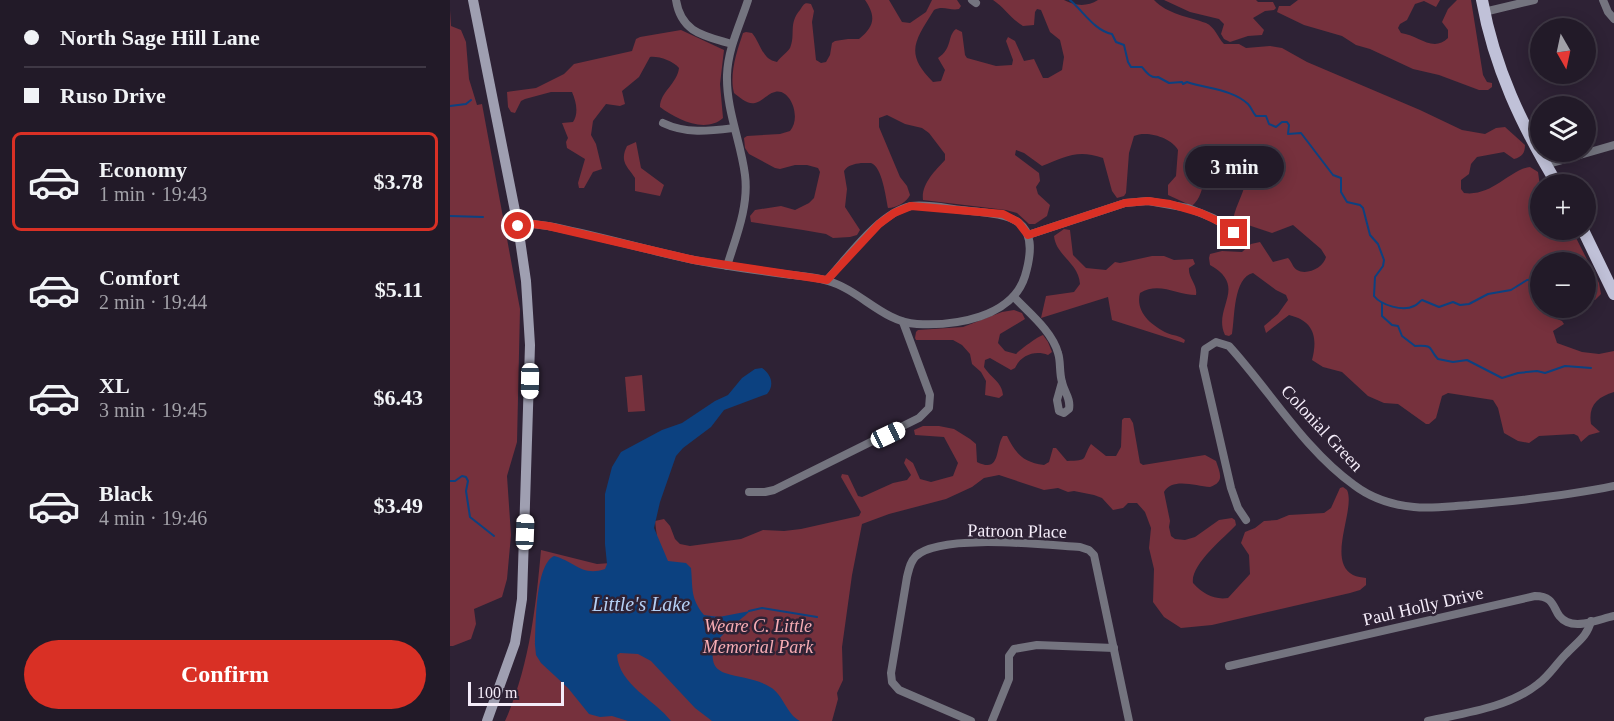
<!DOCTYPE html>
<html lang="en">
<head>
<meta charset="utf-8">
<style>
  :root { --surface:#221a28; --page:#2a2330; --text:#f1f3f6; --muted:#a2a1a8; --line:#3f3845; --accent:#d93025 }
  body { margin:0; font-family:"Times New Roman",serif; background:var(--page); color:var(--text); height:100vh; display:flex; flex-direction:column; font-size:22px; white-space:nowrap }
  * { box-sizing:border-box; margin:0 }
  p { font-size:20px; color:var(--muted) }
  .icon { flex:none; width:33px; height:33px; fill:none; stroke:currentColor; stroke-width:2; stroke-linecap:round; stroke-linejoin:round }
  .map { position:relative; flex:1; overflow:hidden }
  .side { display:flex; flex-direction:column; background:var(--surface); width:450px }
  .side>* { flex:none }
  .hud { display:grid; align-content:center; height:132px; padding:0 24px; background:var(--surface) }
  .needle { width:39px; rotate:171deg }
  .fabs { position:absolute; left:1080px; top:18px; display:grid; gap:12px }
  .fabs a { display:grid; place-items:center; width:66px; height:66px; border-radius:50%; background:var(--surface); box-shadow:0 3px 15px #0003,0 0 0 2px var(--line); font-size:30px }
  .scale { position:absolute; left:18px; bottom:15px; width:96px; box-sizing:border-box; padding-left:6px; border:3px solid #f4ecf9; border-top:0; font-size:16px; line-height:21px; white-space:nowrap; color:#f4ecf9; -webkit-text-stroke:4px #2e2235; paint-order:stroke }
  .end { position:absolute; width:27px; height:27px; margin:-14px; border:8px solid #d93025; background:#fff; box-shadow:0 0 0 3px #fff }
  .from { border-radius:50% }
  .bubble { position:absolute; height:42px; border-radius:21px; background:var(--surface); box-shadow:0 3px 15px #0003,0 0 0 2px var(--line); font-size:20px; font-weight:600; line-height:42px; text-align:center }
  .car { position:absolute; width:18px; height:36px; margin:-18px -9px; border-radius:8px; box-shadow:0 0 4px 2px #0007; background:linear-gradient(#fff 24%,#345 0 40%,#fff 0 76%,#345 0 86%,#fff 0) }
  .hud b { display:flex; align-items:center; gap:21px; height:57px; font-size:22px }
  .hud b+b { border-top:2px solid var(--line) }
  .hud i { width:15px; height:15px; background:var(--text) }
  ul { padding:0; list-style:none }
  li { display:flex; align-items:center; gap:18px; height:99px; margin:0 12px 9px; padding:0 12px; border:3px solid transparent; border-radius:9px }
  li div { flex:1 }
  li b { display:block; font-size:22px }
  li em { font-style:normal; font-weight:600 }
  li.current { border-color:var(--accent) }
  li>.icon { width:54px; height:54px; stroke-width:1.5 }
  .action { display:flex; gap:12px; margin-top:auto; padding:12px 24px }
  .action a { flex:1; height:69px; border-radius:36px; background:var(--accent); color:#fff; font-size:24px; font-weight:600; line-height:69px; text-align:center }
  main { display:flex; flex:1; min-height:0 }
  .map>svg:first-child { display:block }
  .green { fill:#76313d }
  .water { fill:#0c4180 }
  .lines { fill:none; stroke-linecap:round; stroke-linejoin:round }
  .stream { stroke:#0c4180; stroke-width:2 }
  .minor { stroke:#74747f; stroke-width:8 }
  .secondary { stroke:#9f9fb1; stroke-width:10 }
  .primary { stroke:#c0c1d8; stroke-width:12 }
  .route { stroke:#d93025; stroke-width:8 }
  .labels { text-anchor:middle; stroke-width:5; stroke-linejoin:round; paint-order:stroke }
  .street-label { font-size:18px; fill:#f4ecf9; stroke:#2e2235 }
  .park-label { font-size:18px; font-style:italic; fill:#f7acb4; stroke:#2e2235 }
  .water-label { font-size:20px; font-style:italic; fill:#b5d0f5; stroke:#2e2235 }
</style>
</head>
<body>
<main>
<section class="side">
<div class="hud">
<b><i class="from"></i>North Sage Hill Lane</b>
<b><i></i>Ruso Drive</b>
</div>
<ul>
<li class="current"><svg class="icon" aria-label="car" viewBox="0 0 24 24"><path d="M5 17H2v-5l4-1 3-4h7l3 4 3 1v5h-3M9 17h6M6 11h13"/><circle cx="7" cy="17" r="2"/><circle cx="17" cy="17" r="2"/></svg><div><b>Economy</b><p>1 min · 19:43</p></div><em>$3.78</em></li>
<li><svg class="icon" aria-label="car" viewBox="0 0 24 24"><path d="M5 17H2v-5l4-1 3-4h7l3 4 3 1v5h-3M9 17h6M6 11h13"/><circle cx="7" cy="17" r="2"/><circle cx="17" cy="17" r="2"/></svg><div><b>Comfort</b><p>2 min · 19:44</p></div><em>$5.11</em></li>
<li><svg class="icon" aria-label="car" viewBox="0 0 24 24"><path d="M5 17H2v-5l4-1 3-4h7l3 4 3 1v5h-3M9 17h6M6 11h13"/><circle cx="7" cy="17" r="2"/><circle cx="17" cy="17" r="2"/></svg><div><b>XL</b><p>3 min · 19:45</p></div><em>$6.43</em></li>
<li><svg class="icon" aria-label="car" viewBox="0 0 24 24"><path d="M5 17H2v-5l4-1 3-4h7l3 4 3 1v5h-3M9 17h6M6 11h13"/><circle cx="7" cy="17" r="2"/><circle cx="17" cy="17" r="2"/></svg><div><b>Black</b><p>4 min · 19:46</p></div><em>$3.49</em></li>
</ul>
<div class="action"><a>Confirm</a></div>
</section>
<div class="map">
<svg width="1164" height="721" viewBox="0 0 1164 721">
  <rect width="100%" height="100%" fill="#2e2235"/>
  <g class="green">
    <path d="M415 0H439L452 22 460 23 476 12 482 0H507L511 6 509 9C500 11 493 5 484 10 465 41 454 53 483 82L491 81 495 70 488 58C503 48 497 36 506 29L512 32 515 55 517 58 546 66 562 65 563 60 556 41 558 37 565 41 574 61 584 59 593 78H598L612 70 614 57 610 40 600 32 591 10 587 9 585 12 584 25 573 26C560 18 554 7 543 0H614C625 6 637 7 648 0H704C717 14 739 17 756 23 765 27 768 38 774 44H789L796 48 820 46 832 48 857 62 970 110 1012 130 1035 134 1046 128 1055 127 1075 145C1075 153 1072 157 1064 159L1054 152 1027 157 1021 164 1019 174 1011 180V189L1014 193C1042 197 1059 170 1080 167L1088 172 1090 186V230H1122L1149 283 1151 294 1145 300 1136 299V262H1090V308H1098L1100 316 1112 321 1114 324 1103 331 1107 343 1132 352 1149 354 1164 351V392C1147 397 1138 406 1141 424L1150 432 1139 435 1131 442 1128 436 1124 434 1089 436 1079 443 1068 441 1054 433 1048 408 1043 400 998 393 992 396 986 418 979 424H976L948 404 934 403 918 396 892 372 873 367 862 360C868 337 864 321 839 315L816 333 814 326 828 314 838 300 836 295 826 290 803 273C783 278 785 317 782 334L779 336 775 335C762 308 799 287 760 265L759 258 760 254 772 251 792 252 801 244 810 242 823 262 838 258C842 262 843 268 847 270 857 276 874 267 876 257L871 249 843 225 822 233 783 220C787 198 802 185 794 161 792 154 793 150 786 145 771 146 771 159 765 169 762 174 758 176 755 180 751 190 751 198 742 206L718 195V185L726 176 728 150C722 138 697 130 684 136L679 153 676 193 674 196 667 198 662 191 653 158C627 149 615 157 592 166L574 153 566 150 565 155 589 173 590 181 586 187 588 194 600 205 597 216 585 224H579L567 213 556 210 473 200C471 184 485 171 495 160V154L479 133 472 128 455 124 437 115 429 118V127L450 177 457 186 460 195C457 202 446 208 438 208 436 198 432 166 421 163 420 163 412 163 411 163 404 164 398 165 394 171L397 189 395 207 410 230 407 235 400 237 383 238 376 234 353 230 301 222 300 216 305 210 331 206 345 210 359 203 364 198 370 172 368 168 357 165H345L330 169 325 168 299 154 295 148 294 138 297 136 330 134 340 131C352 117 340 88 325 92 318 93 312 102 305 103 298 105 289 97 284 93 279 74 287 51 293 33L296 32 302 33C310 42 312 60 327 62 330 57 337 53 340 48 346 34 338 24 350 10 354 4 354 2 361 4L364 11 362 22 366 60 371 63 376 62 380 55 382 43 385 41 398 39H409C425 26 426 16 415 0Z"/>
    <path d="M714 0H806L808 2H823L826 8 824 10 815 11 803 18 814 30 812 35 798 36 780 42 774 39 771 34 774 24 769 19 740 12Z"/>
    <path d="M848 0H990L986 7 974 1 965 4 957 20 950 24 948 28 951 33C968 35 983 53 998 38V30L992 22 998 9 1007 0H1021L1033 75 1037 82 1042 83V87L1038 90H1029L989 75 963 69 920 49 906 45 892 36 854 25 827 12 829 6H840Z"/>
    <path d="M0 10 1 26 11 30 16 42 19 79 27 105 32 104 70 309 67 442 57 476 61 535 57 579 52 597 24 609 26 624 21 639 3 646H0Z"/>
    <path d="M231 30 274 50 270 84 273 118C255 134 226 119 210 107 210 92 227 84 229 68 223 61 209 56 200 57L189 77 172 91 175 104 170 106 156 104 143 121 141 135 146 144 152 169 143 172 134 188H129L128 183 135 159 117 148 116 142 118 138 112 123 123 122C129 113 126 101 122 92H101L75 99 71 101 65 113 61 112 58 107 57 92 86 88 114 74 124 64 182 51 186 39 190 37Z"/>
    <path d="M186 142 191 168 214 185 210 196 185 191V178C178 167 169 162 177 146Z"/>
    <path d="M614 229 620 230 623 255 636 268 656 270 665 262 670 263 702 256H714L724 260 743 259 745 264 739 268C738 278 748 285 746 295 727 295 709 281 690 293 685 312 701 325 717 333 724 336 729 335 735 340L734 343 662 320 658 297 591 318 596 296 624 292 630 284C629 263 606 256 604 236Z"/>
    <path d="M564 310 572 313 575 319 550 334 548 343 555 351 566 354C571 349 587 337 593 335L598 342 602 352 598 355C585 350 571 355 565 368L561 370 540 358 535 360 534 367C541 378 552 382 553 395L549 398 535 395 536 381 531 372 522 364 520 354 512 345 503 340H466L465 338 466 332 468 330 513 327 552 312Z"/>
    <path d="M192 375 195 411 178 412 175 377Z"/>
    <path d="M674 418H680L683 423 690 463 693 465 755 455 766 461C770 473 775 482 760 487 746 486 722 477 714 492L720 521 719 527 721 536 725 539 735 540 745 537 769 520 782 518 785 520 786 525C774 538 740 565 743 583 753 594 764 600 778 598L800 574 799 555 791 543 795 532 805 528 814 521 827 520 839 515 874 513 881 508 890 488 893 487 897 490C906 509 876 561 903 575 907 577 912 577 916 578V585L910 590 900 593 762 625 731 628 714 617 703 602 704 569 699 548 701 528 695 512 687 503H678L673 508 663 510 652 498 644 495 624 491 618 492 608 488 594 490 549 475 534 478 522 487 496 499 439 514 412 524 402 575 392 647 393 680 387 693 388 699 382 721H55C79 668 86 607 91 550L147 564 216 559 207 537 205 521 214 519 220 526 225 539 230 544 240 546 291 539 313 530 334 531 351 529 409 516 411 512 391 477 392 474 398 475 408 496 412 497 443 483 457 480 461 475 454 463 456 458 463 463 470 479 481 482 503 476 508 463 494 437 465 435 464 430 473 426H489L504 429 520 439 526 444 527 462C551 474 545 448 553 436H557C566 454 573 462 594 465L599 462 603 448H606L617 461C640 460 631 460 641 444L656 456H666L671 447 672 420Z"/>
  </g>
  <path class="water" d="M305 369 312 368C321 374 325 385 317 394L274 410 261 427 233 448 226 456 210 502 204 528 218 561 236 563 241 568C243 588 240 598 254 615L269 617 300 611C287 624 259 639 263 660 264 667 269 671 275 673 290 678 305 678 320 687 334 695 336 714 350 721H262L245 708 201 661 188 654 170 653 167 655C169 685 205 700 221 721H178L162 716 150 717 139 714 118 688 91 663 86 655 85 645C86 626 85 565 104 556 124 561 132 577 155 569L157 564 155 544V494L162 467 171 452 212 430 232 423 265 401 278 395 292 378Z"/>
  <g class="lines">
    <g class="stream">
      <path d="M620 0C633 11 645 31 662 34L666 42 674 45 678 62 681 67H692C696 72 701 79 708 77L719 83 732 82 733 84 737 82C757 89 782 89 798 104 801 107 803 113 806 116H816L819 124 826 127 832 122H837L839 125 838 134 851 133 883 175 891 178V192L897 202 910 205 913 208 920 235 928 244 934 260 933 266 925 277 924 296C931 305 953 312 964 306 967 305 969 302 972 300L989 307 1003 302 1010 305 1019 304 1038 294 1061 290 1077 280 1090 279"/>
      <path d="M0 106 16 104 21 100"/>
      <path d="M0 216 33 217"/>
      <path d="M1136 265 1138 263"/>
      <path d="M932 303V316L942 325 948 326 952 336 965 346C986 345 977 348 988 359L1003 362 1017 360 1052 378 1068 373 1087 371 1095 373 1115 366 1141 368"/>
      <path d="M0 481H5L12 476 16 477 18 481 16 491 20 517 44 536"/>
      <path d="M299 611 312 608 367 617"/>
    </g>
    <g class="minor">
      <path d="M226 0C231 33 255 36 282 44"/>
      <path d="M522 0 526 3"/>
      <path d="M1153 0 1158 12 1164 19"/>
      <path d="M1034 12 1084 0"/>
      <path d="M213 123C236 134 259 131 284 128"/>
      <path d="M1095 165 1164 145"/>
      <path d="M68 226 83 224 98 226C147 235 195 250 244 260 274 266 304 270 334 274 348 276 364 276 378 281 410 290 433 322 467 324 504 326 562 318 575 276 593 215 559 215 511 210 495 208 477 204 461 206 429 213 399 256 377 280"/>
      <path d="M578 235 675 203 698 201 738 208 763 218 781 229 788 239"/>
      <path d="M277 266C286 237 299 206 295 175 291 142 276 110 277 75 278 48 290 25 298 0"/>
      <path d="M564 297C579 313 602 331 608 353 611 362 609 372 612 382 614 392 621 398 619 409L614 413 609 411 607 400 612 382"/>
      <path d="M299 492H315L324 490 469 418 479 408 480 395 453 322"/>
      <path d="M796 520 788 508 781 488 753 366 755 349 766 342 779 346C820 391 854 449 904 485 921 498 943 505 964 507 982 509 1001 506 1019 505 1067 501 1116 496 1164 486"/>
      <path d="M779 666 1085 596C1109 596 1101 615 1117 622 1130 628 1150 619 1164 616"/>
      <path d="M521 721 449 690 442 682 441 673 457 577C459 569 460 562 466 556 491 533 596 545 630 547L639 550 644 555 679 721"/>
      <path d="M542 721 559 679V656L564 649 587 645 664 648"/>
      <path d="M978 721C1014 713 1058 708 1088 684 1099 676 1106 664 1116 654 1127 642 1137 637 1141 621"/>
    </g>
    <path class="secondary" d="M23 0 68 226 76 281 80 345 72 599 65 643 37 721"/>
    <g class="primary">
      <path d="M1032 0C1044 67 1072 126 1107 184"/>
      <path d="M1133 230 1164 294"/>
    </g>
  </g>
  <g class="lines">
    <path class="route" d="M68 226 83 224 98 226 244 260 377 280 429 224 444 213 461 206 553 214 568 222 578 235 675 203 698 201 720 204 751 213 774 224 784 233"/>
  </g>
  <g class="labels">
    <g class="street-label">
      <text transform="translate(872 428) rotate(47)" y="6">Colonial Green</text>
      <text transform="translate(567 531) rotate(1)" y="6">Patroon Place</text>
      <text transform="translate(973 606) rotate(-13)" y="6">Paul Holly Drive</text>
    </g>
    <g class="park-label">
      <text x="308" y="632">Weare C. Little<tspan x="308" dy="21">Memorial Park</tspan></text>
    </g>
    <g class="water-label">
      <text x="191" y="611">Little's Lake</text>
    </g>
  </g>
</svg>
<div class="fabs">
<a><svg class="needle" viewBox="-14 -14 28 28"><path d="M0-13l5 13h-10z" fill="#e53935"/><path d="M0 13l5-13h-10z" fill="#a2a1a8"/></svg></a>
<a><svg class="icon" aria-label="layers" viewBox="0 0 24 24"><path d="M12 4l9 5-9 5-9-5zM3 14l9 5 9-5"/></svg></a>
<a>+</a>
<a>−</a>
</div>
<div class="scale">100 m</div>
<i class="end from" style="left:68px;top:226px"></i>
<i class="end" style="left:784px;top:233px"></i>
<div class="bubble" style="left:735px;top:146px;width:99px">3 min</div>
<i class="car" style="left:80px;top:381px;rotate:181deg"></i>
<i class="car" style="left:438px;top:435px;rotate:65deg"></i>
<i class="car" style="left:75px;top:532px;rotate:2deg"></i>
</div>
</main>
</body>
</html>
